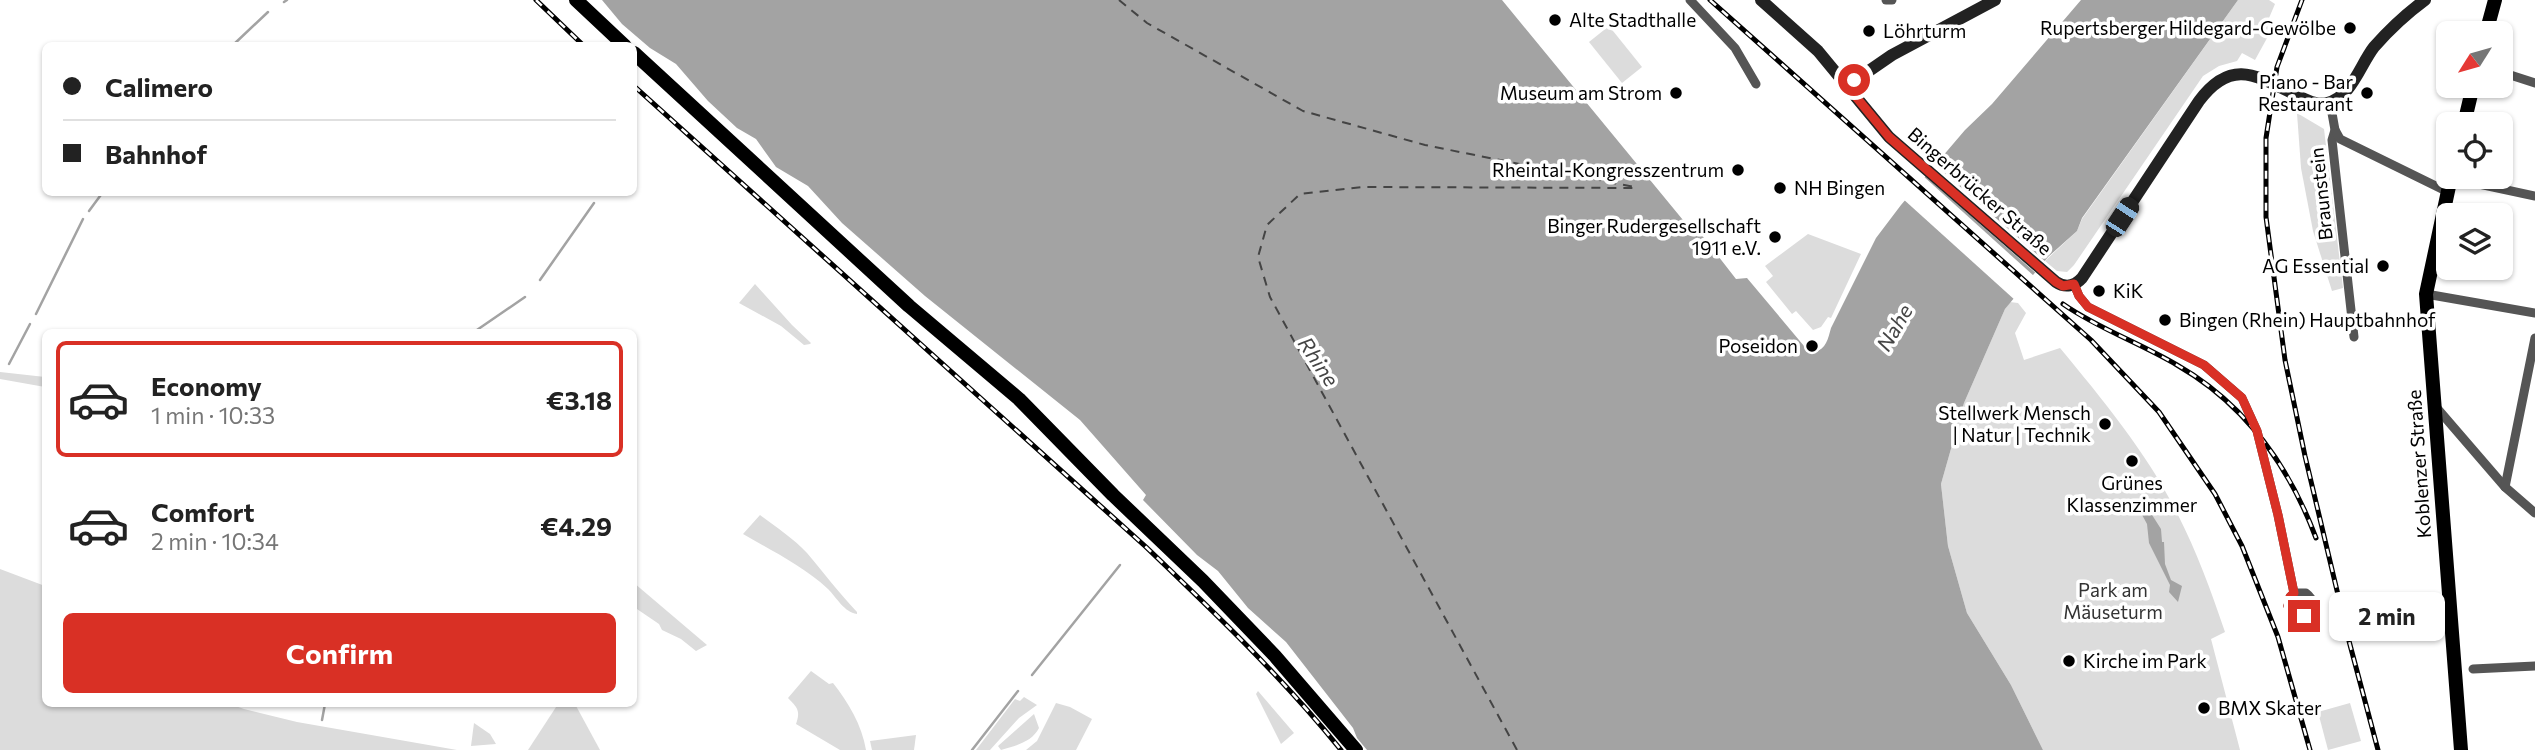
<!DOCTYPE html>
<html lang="en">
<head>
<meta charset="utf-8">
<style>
  :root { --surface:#fff; --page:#f2f2f2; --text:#222; --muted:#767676; --line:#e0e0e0; --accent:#d93025 }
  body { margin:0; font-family:Commissioner,sans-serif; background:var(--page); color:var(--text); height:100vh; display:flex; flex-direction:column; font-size:26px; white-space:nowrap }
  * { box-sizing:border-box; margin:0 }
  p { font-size:23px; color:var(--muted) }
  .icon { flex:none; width:38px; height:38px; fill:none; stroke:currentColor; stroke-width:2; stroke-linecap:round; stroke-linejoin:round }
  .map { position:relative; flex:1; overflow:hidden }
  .panel { position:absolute; left:42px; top:329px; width:595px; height:378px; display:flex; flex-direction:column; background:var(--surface); border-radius:10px; box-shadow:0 2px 5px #0004 }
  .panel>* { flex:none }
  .guide { position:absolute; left:42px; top:42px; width:595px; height:154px; border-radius:10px; box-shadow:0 2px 5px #0004; display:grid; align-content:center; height:154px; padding:0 21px; background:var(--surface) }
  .needle { width:46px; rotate:233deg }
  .buttons { position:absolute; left:2436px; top:21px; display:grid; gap:14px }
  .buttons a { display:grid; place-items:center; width:77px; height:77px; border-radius:10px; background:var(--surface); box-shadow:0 2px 5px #0004; font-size:35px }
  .end { position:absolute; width:32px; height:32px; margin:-16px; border:9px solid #d93025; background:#fff; box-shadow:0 0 0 4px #fff }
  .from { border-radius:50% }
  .bubble { position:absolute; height:49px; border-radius:10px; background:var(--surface); box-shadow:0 2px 5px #0004; font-size:23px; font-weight:700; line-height:49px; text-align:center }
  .car { position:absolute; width:21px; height:42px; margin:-21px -10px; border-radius:9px; box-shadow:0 0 5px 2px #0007; background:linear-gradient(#222 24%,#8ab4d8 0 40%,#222 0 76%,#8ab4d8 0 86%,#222 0) }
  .guide b { display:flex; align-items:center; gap:24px; height:66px; font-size:26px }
  .guide b+b { border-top:2px solid var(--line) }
  .guide i { width:18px; height:18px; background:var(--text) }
  ul { padding:12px 0 0; list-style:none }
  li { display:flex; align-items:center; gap:21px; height:116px; margin:0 14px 10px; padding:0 7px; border:4px solid transparent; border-radius:10px }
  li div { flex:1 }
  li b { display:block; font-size:26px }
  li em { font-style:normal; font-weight:700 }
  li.active { border-color:var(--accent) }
  li>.icon { width:63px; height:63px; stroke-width:1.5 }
  .cta { display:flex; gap:14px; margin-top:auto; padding:14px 21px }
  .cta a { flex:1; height:80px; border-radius:10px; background:var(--accent); color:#fff; font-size:28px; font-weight:700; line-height:80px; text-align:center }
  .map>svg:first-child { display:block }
  .green { fill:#dcdcdc }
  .water { fill:#a3a3a3 }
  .pier { fill:#fff }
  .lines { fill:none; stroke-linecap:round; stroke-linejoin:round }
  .stream { stroke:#a3a3a3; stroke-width:2.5 }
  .ferry { stroke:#444; stroke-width:2; stroke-dasharray:9 7; stroke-linecap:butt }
  .minor { stroke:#555; stroke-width:9 }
  .secondary { stroke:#222; stroke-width:12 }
  .primary { stroke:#000; stroke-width:14 }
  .rail-casing { stroke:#000; stroke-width:5 }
  .rail { stroke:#fff; stroke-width:2.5; stroke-dasharray:8; stroke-linecap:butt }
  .route { stroke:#d93025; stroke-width:9 }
  .poi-dot { fill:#000; stroke:#fff; stroke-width:2.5 }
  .labels { text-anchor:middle; stroke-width:7; stroke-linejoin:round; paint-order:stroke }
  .poi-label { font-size:19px; fill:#000; stroke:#fff; text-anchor:end }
  .street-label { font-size:19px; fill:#000; stroke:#fff }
  .park-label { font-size:19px; fill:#333; stroke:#fff }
  .water-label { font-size:21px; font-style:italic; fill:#444; stroke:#fff }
</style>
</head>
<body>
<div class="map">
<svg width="2535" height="750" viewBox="0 0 2535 750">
  <rect width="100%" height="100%" fill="#fff"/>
  <g class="green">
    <path d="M2238 0H2269L2275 4 2266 25 2272 29 2255 60 2242 53 2237 61 2219 66 2203 76 2074 265 2067 272 2057 271 2045 261 2077 231 2082 219Z"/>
    <path d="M1609 26 1642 67 1622 83 1589 42Z"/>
    <path d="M2297 113 2324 129 2343 288 2332 291 2313 231 2301 168Z"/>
    <path d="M1808 234 1861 254 1831 318 1828 317 1821 327 1813 330 1796 311 1792 314 1766 282 1773 276 1765 266Z"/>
    <path d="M755 284 792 325 811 343 810 344 804 345 781 326 739 303Z"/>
    <path d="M2010 302 2018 303 2026 313 2015 333 2024 360 2060 348C2103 400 2147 453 2177 513 2197 552 2211 591 2225 632L2211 639 2240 750H2043L2011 685 1967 613 1948 546 1941 484 1964 403 2005 309Z"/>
    <path d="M0 372 45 377V387L0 379Z"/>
    <path d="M760 515C776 527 793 538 807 553 824 573 839 593 857 612V614C844 612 837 598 828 589 803 566 772 551 743 534Z"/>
    <path d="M0 569 45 586 46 704H230L244 709 297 722 457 750H0Z"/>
    <path d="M634 583 707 645 696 651 681 639 662 630 659 624 634 607Z"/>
    <path d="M811 671 829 684 833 683C848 702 862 725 866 750H840L796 724C801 711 797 707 788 698Z"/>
    <path d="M1258 691 1294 733 1281 744 1256 694Z"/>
    <path d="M1024 697 1037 705 1019 718 990 750H976L1015 699 1020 701Z"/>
    <path d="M1056 703 1070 707 1092 719 1076 750H1026L1037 741Z"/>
    <path d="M2350 703 2361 741 2328 750 2318 712Z"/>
    <path d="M558 704H575L600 750H528Z"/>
    <path d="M1034 714 1039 728C1032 742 1015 746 1001 750L998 746Z"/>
    <path d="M474 723 490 734 496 744 471 746Z"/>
    <path d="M916 735 914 750H872L870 741Z"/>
  </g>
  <g class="water">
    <path d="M602 0H1502L1692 231 1701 234 1736 279 1747 278 1804 346 1815 352C1826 349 1828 339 1831 328L1876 238 1901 205 1965 130 1992 104 2081 0H2238L2082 218 2077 231 2048 257 2005 309 1964 403 1941 484 1948 546 1967 613 2011 685 2043 750H1367L1357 738 1353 728 1286 642 1248 608 1218 571 1197 555 1143 500 1146 495 1080 420 925 296 842 223 808 186 776 167 756 139 737 128 708 101 676 64 650 48 622 24Z"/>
    <path d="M2141 506 2147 507 2161 529 2162 542H2164L2165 564 2171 580 2182 586 2178 602 2169 592 2170 585 2149 543 2147 524 2141 513Z"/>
  </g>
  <g class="pier">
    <path d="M1932 162 2047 263 2038 275 1923 174Z"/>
    <path d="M1922 175 2035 277 2016 301 1902 198Z"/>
  </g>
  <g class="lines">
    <g class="stream">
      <path d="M284 2 287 0"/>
      <path d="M232 46 268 12"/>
      <path d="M601 194 602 192"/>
      <path d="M89 211 103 192"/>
      <path d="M540 280 594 203"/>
      <path d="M36 314 83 219"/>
      <path d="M474 332 525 297"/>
      <path d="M9 364 30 324"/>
      <path d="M1032 675 1120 565"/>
      <path d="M322 720 325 704"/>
      <path d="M972 750 1018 691"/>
    </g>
    <g class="ferry">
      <path d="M1119 0 1147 23 1303 111 1425 145 1634 187"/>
      <path d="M1517 750 1270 297 1258 257 1267 225 1300 194 1363 187 1638 188"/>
    </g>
    <g class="minor">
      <path d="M1690 0 1735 48 1756 84"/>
      <path d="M1886 0H1892"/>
      <path d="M2501 72 2535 83"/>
      <path d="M2330 102 2335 130 2332 140 2354 337"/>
      <path d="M2335 130 2340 139 2448 192"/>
      <path d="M2451 178 2535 196"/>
      <path d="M2074 284 2079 296 2088 307 2204 365 2242 398 2257 431 2278 515 2294 593 2290 597 2288 606 2296 616 2308 614C2315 607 2314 599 2306 593H2294"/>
      <path d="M2426 294 2535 313"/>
      <path d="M2436 407 2505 487 2535 513"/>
      <path d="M2505 487 2535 338"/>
      <path d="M2473 669 2535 666"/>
    </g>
    <g class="secondary">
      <path d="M1761 0 1818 51 1889 137 2056 282C2065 288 2075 286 2082 278L2199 101C2231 58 2256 75 2296 95 2306 100 2315 105 2327 103 2351 98 2360 65 2374 47 2389 30 2406 14 2425 0"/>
      <path d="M1847 86 1892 55 1995 0"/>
    </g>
    <g class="primary">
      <path d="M576 0 625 46"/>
      <path d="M2486 33 2495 0"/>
      <path d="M634 53 909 306 1019 399 1113 495 1203 581 1275 656 1356 750"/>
      <path d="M2464 124 2473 86"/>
      <path d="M2451 177 2426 294 2461 750"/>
    </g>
    <defs>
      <g id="rail">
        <path d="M536 0 584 46"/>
        <path d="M1710 0 2091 340 2159 412 2215 494 2242 546 2278 637 2310 750"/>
        <path d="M2302 0 2277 67 2266 138V217L2285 360 2305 456 2349 641 2378 750"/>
        <path d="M634 86 1146 547C1214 612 1282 677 1341 750"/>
        <path d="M2063 304C2099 329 2140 343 2177 365 2245 404 2289 466 2316 538"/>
      </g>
    </defs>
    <use href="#rail" class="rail-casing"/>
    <use href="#rail" class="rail"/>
  </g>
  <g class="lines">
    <path class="route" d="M1854 80 1847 86 1889 137 2056 282 2063 286 2074 284 2079 296 2088 307 2204 365 2242 398 2257 431 2278 515 2294 593 2290 597 2288 606 2294 614 2304 616"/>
  </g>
  <g class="poi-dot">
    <circle cx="1555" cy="20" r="7"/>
    <circle cx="2350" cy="28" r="7"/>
    <circle cx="1869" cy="31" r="7"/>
    <circle cx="1676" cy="93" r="7"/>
    <circle cx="2367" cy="93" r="7"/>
    <circle cx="1738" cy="170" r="7"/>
    <circle cx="1780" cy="188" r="7"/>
    <circle cx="1775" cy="237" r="7"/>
    <circle cx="2383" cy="266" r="7"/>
    <circle cx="2099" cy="291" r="7"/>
    <circle cx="2165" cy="320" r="7"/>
    <circle cx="1812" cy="346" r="7"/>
    <circle cx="2105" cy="424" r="7"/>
    <circle cx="2132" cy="461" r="7"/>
    <circle cx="2069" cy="661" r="7"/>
    <circle cx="2204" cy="708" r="7"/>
  </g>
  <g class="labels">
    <g class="poi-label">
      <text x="1569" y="27" text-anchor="start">Alte Stadthalle</text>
      <text x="2336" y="35">Rupertsberger Hildegard-Gewölbe</text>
      <text x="1883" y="38" text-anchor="start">Löhrturm</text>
      <text x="2353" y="89">Piano - Bar<tspan x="2353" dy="22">Restaurant</tspan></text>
      <text x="1662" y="100">Museum am Strom</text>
      <text x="1724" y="177">Rheintal-Kongresszentrum</text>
      <text x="1794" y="195" text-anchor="start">NH Bingen</text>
      <text x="1761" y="233">Binger Rudergesellschaft<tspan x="1761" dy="22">1911 e.V.</tspan></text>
      <text x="2369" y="273">AG Essential</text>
      <text x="2113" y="298" text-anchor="start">KiK</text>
      <text x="2179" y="327" text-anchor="start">Bingen (Rhein) Hauptbahnhof</text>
      <text x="1798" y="353">Poseidon</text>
      <text x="2091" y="420">Stellwerk Mensch<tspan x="2091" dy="22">| Natur | Technik</tspan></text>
      <text x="2132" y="490" text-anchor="middle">Grünes<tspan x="2132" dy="22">Klassenzimmer</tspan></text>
      <text x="2083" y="668" text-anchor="start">Kirche im Park</text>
      <text x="2218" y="715" text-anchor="start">BMX Skater</text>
    </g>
    <g class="street-label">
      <text transform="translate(1980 191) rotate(41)" y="7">Bingerbrücker Straße</text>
      <text transform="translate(2321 194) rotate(-96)" y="7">Braunstein</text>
      <text transform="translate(2419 464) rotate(-94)" y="7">Koblenzer Straße</text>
    </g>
    <g class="park-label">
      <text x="2113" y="597">Park am<tspan x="2113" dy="22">Mäuseturm</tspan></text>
    </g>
    <g class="water-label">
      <text transform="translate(1895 328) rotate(-60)" y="7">Nahe</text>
      <text transform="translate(1318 362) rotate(56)" y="7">Rhine</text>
    </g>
  </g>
</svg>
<div class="buttons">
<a><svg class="needle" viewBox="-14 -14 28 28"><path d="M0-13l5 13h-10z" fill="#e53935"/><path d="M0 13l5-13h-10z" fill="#767676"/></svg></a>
<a><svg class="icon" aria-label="locate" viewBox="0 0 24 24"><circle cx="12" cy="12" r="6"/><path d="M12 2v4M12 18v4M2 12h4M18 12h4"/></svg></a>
<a><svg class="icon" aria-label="layers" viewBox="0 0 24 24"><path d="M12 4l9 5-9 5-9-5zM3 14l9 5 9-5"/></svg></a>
</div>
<i class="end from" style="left:1854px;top:80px"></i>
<i class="end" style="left:2304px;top:616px"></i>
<div class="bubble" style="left:2329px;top:592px;width:116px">2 min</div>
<i class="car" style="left:2122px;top:217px;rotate:33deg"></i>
<div class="guide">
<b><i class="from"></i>Calimero</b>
<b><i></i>Bahnhof</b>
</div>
<section class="panel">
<ul>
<li class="active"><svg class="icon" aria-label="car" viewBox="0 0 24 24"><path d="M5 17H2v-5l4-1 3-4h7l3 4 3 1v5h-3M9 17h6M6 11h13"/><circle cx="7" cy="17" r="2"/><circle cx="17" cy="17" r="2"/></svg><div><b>Economy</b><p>1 min · 10:33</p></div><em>€3.18</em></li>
<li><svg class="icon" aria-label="car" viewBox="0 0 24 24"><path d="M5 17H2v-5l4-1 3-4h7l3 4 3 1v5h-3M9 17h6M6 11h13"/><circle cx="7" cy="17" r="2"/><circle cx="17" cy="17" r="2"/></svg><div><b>Comfort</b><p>2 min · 10:34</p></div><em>€4.29</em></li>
</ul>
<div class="cta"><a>Confirm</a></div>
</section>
</div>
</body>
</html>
